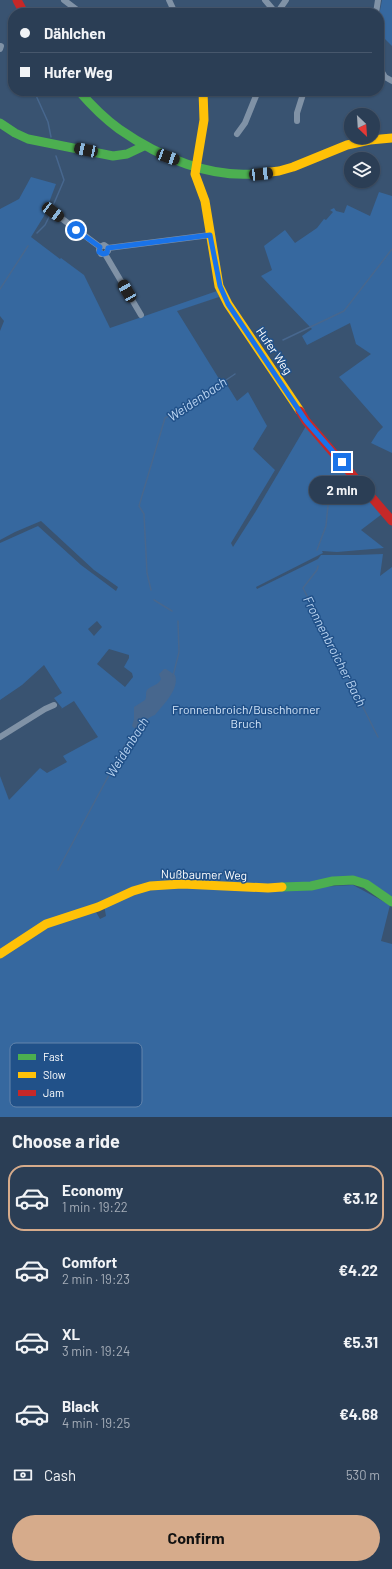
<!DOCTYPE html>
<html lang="en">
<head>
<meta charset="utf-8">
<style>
  :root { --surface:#2b3e55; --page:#37495f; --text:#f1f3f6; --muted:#a6aeb9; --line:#47576c; --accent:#d6ab8b }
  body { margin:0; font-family:Barlow,sans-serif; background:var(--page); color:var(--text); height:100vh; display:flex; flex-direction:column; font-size:15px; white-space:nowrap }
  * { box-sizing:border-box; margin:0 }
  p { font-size:13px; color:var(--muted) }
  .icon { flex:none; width:22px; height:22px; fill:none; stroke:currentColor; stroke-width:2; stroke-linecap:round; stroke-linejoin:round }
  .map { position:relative; height:1117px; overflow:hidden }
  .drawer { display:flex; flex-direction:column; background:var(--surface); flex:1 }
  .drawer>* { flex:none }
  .top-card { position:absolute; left:8px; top:8px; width:376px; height:88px; border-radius:16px; box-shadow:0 1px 3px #0004,0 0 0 1px var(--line); display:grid; align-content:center; height:88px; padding:0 12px; background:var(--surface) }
  .needle { width:26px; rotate:155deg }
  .controls { position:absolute; left:344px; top:108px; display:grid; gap:8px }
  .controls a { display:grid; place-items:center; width:36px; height:36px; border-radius:50%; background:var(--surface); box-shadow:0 1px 3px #0004,0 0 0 1px var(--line); font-size:20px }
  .end { position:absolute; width:18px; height:18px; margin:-9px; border:5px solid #1a73e8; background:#fff; box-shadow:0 0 0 2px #fff }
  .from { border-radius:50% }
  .bubble { position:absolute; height:28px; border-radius:14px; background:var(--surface); box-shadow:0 1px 3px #0004,0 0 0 1px var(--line); font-size:13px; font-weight:700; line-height:28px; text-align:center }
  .car { position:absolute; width:12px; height:24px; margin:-12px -6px; border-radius:5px; box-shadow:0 0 3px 1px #0007; background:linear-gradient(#222 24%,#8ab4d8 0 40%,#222 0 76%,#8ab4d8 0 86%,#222 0) }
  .top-card b { display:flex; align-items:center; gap:14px; height:38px; font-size:15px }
  .top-card b+b { border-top:1px solid var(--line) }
  .top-card i { width:10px; height:10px; background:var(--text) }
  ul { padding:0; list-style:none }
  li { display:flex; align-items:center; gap:12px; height:66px; margin:0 8px 6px; padding:0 4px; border:2px solid transparent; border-radius:16px }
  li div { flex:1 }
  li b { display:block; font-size:15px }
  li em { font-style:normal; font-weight:700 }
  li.selected { border-color:var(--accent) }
  li>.icon { width:36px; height:36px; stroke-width:1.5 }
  h2 { padding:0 12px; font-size:18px; line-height:48px }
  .pay { display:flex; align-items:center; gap:10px; height:44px; padding:0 12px; font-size:15px }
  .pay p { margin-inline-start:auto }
  .cta { display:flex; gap:8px; margin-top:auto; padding:8px 12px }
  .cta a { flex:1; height:46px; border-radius:24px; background:var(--accent); color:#111; font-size:16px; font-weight:700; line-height:46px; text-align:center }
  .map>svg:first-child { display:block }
  .green { fill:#36689f; fill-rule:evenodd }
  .water { fill:#47678e }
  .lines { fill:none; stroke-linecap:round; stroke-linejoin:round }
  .stream { stroke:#47678e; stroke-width:1.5 }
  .street { stroke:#8092a6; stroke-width:6 }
  .fast { stroke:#4caf50; stroke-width:9 }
  .slow { stroke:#ffc107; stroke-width:9 }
  .jam { stroke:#c62828; stroke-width:9 }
  .route { stroke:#1a73e8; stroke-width:5 }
  .labels { text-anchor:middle; stroke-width:3; stroke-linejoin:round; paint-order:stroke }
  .street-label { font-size:12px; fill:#fff; stroke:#215189 }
  .park-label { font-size:12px; fill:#d2e4f8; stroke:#215189 }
  .water-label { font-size:13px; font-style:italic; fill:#b9d4f2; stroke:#215189 }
  .key { fill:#215189; stroke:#6485ac; stroke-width:1 }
  .key-label { font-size:11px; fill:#fff }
</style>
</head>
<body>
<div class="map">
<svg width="392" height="1117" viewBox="0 0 392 1117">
  <rect width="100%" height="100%" fill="#395371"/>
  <g class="green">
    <path d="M382 0H392V46L379 33V16Z"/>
    <path d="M31 177 56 184 44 216 31 237 60 259 61 258 84 275 110 328 217 291 219 297 177 311 221 382 224 380 237 401 248 392 267 426 253 449 275 470 231 543 233 547 256 511 306 426 382 514 361 530 384 548 337 552 322 551 323 553 256 587 257 589 318 559 321 555H356L383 554 380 576 392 567V898L354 882 269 890 353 885 390 905 381 941 392 944V1117H0V776L9 800 40 768 47 773 67 762 63 756 98 737 74 701 61 709 62 708 54 698 62 693 44 665 22 685 0 700V543L38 526 81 565 116 591 118 587 94 570 41 521 15 532 0 540V331L4 321 0 316V209L19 199ZM97 621 102 627 94 636 88 629ZM109 649 129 655V658L124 667 132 673 133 677 125 687 97 664ZM104 905 106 916 100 919 96 912 91 914 87 912Z"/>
    <path d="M379 192 392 196V453L371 443 378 432 383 427 339 377 371 354 356 344 350 323 307 345 302 336 312 329 261 276 272 270 264 246 285 230 295 243 317 228 324 219 326 220 333 212 330 210 334 208 336 211 344 213 347 205 370 216Z"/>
  </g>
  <path class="water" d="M164 669H166L175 675C180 689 163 705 155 715 148 717 141 725 135 729L132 726 134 719V707L145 700C147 697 145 693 147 690 151 685 158 686 161 679L159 674Z"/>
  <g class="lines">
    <g class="stream">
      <path d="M34 91 48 122 51 137"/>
      <path d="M52 208 64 180 56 156"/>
      <path d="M37 233 45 225 51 213"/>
      <path d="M0 289 28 246"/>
      <path d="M283 340 344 311 392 249"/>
      <path d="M317 550 326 526 328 505"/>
      <path d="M318 566 317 570 303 588 378 737"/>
      <path d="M151 590 147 573 144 514 139 506 165 418 186 407 235 374"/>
      <path d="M154 600 172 611"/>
      <path d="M173 676 179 652 178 621"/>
      <path d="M58 870 124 747 140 725"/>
    </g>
    <g class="street">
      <path d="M64 0 81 13"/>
      <path d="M169 0 175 13"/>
      <path d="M265 0 276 13"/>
      <path d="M277 13 286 0"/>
      <path d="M376 13 378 0"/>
      <path d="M0 49 1 46"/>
      <path d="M379 67 385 77 392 81"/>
      <path d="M297 121V113L304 91"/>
      <path d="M237 134 245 123 258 91"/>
      <path d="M53 212 100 247"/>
      <path d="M108 248V251L105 254H101L99 250 100 247 104 245 108 248 210 235"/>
      <path d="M105 254 141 315"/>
      <path d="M0 737 45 709 54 705"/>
    </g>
    <g class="fast">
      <path d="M79 91C91 105 104 118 119 129 159 157 212 180 262 173"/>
      <path d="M0 123 15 133 28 139 113 156 127 154 144 146"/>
      <path d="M282 887 311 886 333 881 353 880 366 884 392 902"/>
    </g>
    <g class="slow">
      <path d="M203 91 204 120 195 174 205 201 219 286 228 304 300 411"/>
      <path d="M262 173 279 171 293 167 347 145 370 140 392 138"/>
      <path d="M0 954 46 924 98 907 133 891 150 886 182 884 268 888 282 887"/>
    </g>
    <g class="jam">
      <path d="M17 0 24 13"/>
      <path d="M300 411 306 421 392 521"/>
    </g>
  </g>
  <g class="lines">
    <path class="route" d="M76 230 100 247 99 252 103 254 107 253 108 248 210 235 220 286 228 304 306 421 342 462"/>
  </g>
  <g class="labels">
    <g class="street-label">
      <text transform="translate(274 351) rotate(56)" y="4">Hufer Weg</text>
      <text transform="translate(204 875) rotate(1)" y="4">Nußbaumer Weg</text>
    </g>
    <g class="park-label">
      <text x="246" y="714">Fronnenbroich/Buschhorner<tspan x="246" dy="14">Bruch</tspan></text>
    </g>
    <g class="water-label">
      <text transform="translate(197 399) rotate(-34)" y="5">Weidenbach</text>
      <text transform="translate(335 651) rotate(63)" y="5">Fronnenbroicher Bach</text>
      <text transform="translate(127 747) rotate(-58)" y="5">Weidenbach</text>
    </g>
  </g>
  <rect x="10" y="1043" width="132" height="64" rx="6" class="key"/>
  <rect x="18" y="1054" width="18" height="6" fill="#4caf50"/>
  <rect x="18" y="1072" width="18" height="6" fill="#ffc107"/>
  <rect x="18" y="1090" width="18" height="6" fill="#c62828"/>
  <g class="key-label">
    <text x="43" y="1061">Fast</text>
    <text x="43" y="1079">Slow</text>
    <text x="43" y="1097">Jam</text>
  </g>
</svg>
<div class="controls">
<a><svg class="needle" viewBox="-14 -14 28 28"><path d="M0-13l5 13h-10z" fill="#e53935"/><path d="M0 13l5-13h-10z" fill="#a6aeb9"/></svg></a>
<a><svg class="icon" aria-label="layers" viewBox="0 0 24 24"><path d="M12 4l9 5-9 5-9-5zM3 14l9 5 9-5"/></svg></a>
</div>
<i class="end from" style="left:76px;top:230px"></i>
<i class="end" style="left:342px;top:462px"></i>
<div class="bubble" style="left:309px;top:476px;width:66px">2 min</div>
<i class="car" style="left:86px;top:150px;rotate:282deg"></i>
<i class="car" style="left:168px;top:157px;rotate:110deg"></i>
<i class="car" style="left:261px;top:174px;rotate:84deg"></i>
<i class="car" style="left:53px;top:212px;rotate:127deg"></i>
<i class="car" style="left:127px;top:291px;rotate:330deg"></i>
<div class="top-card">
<b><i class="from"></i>Dählchen</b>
<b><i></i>Hufer Weg</b>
</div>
</div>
<section class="drawer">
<h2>Choose a ride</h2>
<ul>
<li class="selected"><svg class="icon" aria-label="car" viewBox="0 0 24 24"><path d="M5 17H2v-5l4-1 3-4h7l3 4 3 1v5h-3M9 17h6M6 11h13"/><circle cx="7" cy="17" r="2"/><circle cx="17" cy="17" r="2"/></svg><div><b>Economy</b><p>1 min · 19:22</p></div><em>€3.12</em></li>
<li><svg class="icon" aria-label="car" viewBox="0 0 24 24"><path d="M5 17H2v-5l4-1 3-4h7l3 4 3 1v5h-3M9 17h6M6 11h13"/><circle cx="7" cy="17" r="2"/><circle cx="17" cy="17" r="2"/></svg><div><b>Comfort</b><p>2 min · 19:23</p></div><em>€4.22</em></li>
<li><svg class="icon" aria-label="car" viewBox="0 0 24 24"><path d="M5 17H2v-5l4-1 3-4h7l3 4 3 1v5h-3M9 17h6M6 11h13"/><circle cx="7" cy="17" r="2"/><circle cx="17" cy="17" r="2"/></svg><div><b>XL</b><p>3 min · 19:24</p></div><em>€5.31</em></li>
<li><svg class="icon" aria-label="car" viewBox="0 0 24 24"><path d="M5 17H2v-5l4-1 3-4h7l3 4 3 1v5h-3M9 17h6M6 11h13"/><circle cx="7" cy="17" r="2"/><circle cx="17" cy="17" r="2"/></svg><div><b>Black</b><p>4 min · 19:25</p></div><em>€4.68</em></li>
</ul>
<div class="pay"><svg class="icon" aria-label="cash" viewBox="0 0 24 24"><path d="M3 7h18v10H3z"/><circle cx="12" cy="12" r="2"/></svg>Cash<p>530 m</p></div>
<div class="cta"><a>Confirm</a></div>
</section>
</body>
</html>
